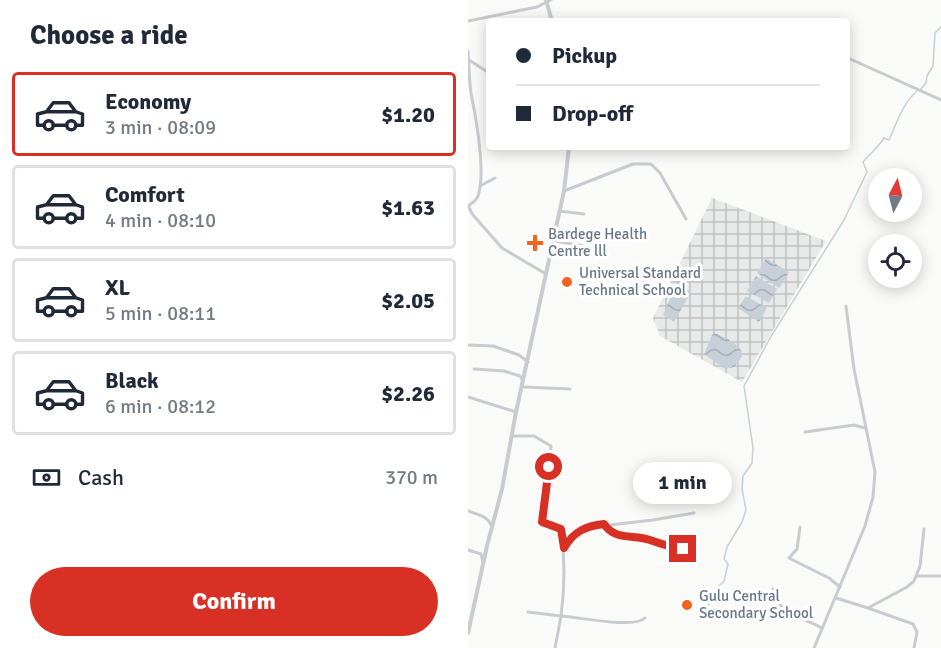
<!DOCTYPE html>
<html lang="en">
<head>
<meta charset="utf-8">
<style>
  :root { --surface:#fff; --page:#f6f6f7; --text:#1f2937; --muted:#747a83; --line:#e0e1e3; --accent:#d93025 }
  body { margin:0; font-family:Signika,sans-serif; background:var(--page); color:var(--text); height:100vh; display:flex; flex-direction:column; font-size:22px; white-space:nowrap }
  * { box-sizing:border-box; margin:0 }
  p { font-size:20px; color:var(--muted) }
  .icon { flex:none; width:33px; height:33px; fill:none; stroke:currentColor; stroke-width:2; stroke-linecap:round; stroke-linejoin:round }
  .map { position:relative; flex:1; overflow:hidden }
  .side { display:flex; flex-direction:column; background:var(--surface); width:468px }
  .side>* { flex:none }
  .banner { position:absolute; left:18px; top:18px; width:364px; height:132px; border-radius:6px; box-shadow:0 3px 15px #0003; display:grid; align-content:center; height:132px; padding:0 30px; background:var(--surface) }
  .needle { width:39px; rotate:7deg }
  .fabs { position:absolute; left:400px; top:168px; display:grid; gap:12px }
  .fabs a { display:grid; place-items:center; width:54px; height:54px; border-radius:50%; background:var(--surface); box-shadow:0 3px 15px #0003; font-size:30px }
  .end { position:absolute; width:27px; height:27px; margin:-14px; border:8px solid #d93025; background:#fff; box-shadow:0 0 0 3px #fff }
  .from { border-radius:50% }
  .bubble { position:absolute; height:42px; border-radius:21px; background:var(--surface); box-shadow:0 3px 15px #0003; font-size:20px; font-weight:800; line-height:42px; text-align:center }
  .banner b { display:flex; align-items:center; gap:21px; height:57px; font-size:22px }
  .banner b+b { border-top:2px solid var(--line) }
  .banner i { width:15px; height:15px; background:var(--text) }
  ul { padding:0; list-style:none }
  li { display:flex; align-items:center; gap:18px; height:84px; margin:0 12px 9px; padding:0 18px; border:3px solid var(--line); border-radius:6px }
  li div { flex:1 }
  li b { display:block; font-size:22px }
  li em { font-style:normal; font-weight:800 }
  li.active { border-color:var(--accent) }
  li>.icon { width:54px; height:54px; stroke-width:1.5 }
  h2 { padding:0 30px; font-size:27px; line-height:72px }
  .pay { display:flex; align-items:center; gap:15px; height:66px; padding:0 30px; font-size:22px }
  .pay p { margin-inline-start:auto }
  .cta { display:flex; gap:12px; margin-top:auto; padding:12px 30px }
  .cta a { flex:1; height:69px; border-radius:36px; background:var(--accent); color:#fff; font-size:24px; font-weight:800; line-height:69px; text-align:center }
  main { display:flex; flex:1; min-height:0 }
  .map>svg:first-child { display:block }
  .industrial { fill:url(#industrial-grid) }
  .water { fill:url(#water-waves) }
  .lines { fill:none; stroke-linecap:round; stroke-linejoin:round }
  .stream { stroke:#c6d0d6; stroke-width:1.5 }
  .minor { stroke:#c8cbd0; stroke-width:3 }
  .tertiary { stroke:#c8cbd0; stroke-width:4 }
  .route { stroke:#d93025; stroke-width:8 }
  .poi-dot { fill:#f3621f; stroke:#fff; stroke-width:2 }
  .labels { text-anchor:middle; stroke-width:6; stroke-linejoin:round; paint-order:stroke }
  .poi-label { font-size:15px; fill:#66788c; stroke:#fff; text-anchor:start }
</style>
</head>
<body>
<main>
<section class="side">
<h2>Choose a ride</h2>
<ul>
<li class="active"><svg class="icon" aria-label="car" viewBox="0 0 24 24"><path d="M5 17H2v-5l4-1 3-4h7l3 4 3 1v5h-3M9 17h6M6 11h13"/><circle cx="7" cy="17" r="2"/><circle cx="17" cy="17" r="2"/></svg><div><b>Economy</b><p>3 min · 08:09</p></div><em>$1.20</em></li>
<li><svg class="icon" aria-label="car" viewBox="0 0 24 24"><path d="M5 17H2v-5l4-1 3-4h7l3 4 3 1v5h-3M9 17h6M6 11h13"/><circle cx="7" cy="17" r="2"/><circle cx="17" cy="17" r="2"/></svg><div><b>Comfort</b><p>4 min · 08:10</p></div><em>$1.63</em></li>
<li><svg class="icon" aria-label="car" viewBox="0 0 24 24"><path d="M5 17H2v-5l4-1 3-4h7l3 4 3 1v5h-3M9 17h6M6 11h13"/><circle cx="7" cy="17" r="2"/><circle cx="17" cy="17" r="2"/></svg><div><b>XL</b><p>5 min · 08:11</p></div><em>$2.05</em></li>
<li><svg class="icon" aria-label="car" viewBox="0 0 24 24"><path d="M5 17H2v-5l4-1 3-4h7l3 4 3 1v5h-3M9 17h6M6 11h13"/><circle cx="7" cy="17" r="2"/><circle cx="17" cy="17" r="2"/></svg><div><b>Black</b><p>6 min · 08:12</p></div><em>$2.26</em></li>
</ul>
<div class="pay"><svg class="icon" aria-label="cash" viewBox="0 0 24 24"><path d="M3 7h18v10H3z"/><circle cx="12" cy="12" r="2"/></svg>Cash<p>370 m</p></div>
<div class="cta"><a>Confirm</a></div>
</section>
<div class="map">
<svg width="473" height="648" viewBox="0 0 473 648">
  <defs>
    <pattern id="industrial-grid" width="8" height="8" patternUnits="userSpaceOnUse" patternTransform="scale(1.5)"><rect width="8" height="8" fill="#e8e9e9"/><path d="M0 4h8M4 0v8" fill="none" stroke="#c0c2c3"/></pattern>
    <pattern id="water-waves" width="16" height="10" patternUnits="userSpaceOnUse" patternTransform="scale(1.5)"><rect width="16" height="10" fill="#c6d0d6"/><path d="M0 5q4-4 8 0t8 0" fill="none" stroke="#a5aeb4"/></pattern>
  </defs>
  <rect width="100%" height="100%" fill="#fafaf8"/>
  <path class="industrial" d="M244 198 358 241 274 382 192 336 185 318Z"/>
  <g class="water">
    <path d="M298 258 321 272 311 288 289 273Z"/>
    <path d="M288 276 309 289 301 303 279 291Z"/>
    <path d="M209 283 223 292 206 322 195 315Z"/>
    <path d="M278 296 299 308 291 322 270 308Z"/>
    <path d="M246 333C255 336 273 344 274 354 274 359 269 363 266 367L257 369 236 354 244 335Z"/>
  </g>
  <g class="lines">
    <g class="stream">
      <path d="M453 89 458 83 459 76 465 66 467 33 473 27"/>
      <path d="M238 615 241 603 248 589 256 581 260 564 256 559 259 547 274 522 278 510 274 489 275 476 284 463 285 448 276 386 302 338 376 220 399 172 395 162C402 153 410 148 416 138L421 140C429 123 434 104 449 91"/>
    </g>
    <g class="minor">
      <path d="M0 21 69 7 83 0"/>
      <path d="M0 51C1 64 1 80 3 93 8 118 18 173 10 196 8 201 4 203 0 206L5 215 34 248 78 274"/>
      <path d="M380 58 473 100"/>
      <path d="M1 60 21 73"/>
      <path d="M380 68 381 58"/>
      <path d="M12 186 27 178"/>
      <path d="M96 191 165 164H183L192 173 218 219"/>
      <path d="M91 211 116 214"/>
      <path d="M84 240C102 245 122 244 138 256"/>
      <path d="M0 345 25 346 51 355 60 362"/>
      <path d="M6 369 36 371 52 376 55 381"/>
      <path d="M55 387 102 389"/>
      <path d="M0 397 48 412"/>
      <path d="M337 432 386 425 397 428"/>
      <path d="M43 436H66L83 446 74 522 93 529C97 558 97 587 93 616L60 612"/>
      <path d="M0 511C11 515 20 516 24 527"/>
      <path d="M137 524 141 531 149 535 175 538 195 546 215 549"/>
      <path d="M332 527 329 549 321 558 361 578 372 587"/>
      <path d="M97 546 103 537 116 528 185 520 226 513"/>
      <path d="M0 550 13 554 15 562"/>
      <path d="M450 576H473"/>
      <path d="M305 589C311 616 332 616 354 628"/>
      <path d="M368 598 400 608 439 587 446 581 452 566 456 529"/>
      <path d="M400 608 445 624 449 632 446 648"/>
      <path d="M87 648 93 616C111 617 165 629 177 618"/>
      <path d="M346 648 397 526 405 497 407 472 386 369 378 306"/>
    </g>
    <g class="tertiary">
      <path d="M78 0 84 21"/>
      <path d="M0 633 19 546 34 489 48 412 96 191 101 147"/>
    </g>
  </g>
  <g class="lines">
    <path class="route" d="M81 467 74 522 93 529 96 548C106 531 118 526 136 524 147 541 166 534 182 540 193 544 203 547 215 549"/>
  </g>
  <g class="poi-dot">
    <path d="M64 234h6v6h6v6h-6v6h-6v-6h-6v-6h6z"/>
    <circle cx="99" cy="282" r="6"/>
    <circle cx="219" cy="605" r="6"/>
  </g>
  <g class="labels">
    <g class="poi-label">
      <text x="80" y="239">Bardege Health<tspan x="80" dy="17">Centre lll</tspan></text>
      <text x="111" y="278">Universal Standard<tspan x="111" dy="17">Technical School</tspan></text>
      <text x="231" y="601">Gulu Central<tspan x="231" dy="17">Secondary School</tspan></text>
    </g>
  </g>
</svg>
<div class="fabs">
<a><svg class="needle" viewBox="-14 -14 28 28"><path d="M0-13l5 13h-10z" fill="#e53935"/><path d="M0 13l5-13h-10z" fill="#747a83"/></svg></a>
<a><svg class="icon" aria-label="locate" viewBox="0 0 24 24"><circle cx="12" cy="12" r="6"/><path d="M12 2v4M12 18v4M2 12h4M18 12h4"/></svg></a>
</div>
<i class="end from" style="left:81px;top:467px"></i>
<i class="end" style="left:215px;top:549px"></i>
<div class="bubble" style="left:165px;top:462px;width:99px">1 min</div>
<div class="banner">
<b><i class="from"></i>Pickup</b>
<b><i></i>Drop-off</b>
</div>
</div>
</main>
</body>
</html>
